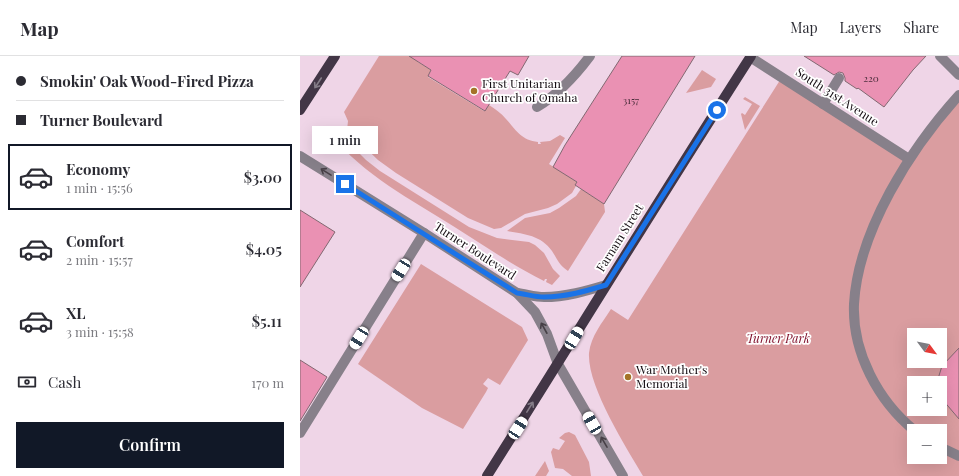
<!DOCTYPE html>
<html lang="en">
<head>
<meta charset="utf-8">
<style>
  :root { --surface:#fff; --page:#f7f7f7; --text:#2b2b33; --muted:#7c7c81; --line:#e1e1e2; --accent:#111827 }
  body { margin:0; font-family:"Playfair Display",serif; background:var(--page); color:var(--text); height:100vh; display:flex; flex-direction:column; font-size:15px; white-space:nowrap }
  * { box-sizing:border-box; margin:0 }
  p { font-size:13px; color:var(--muted) }
  .icon { flex:none; width:22px; height:22px; fill:none; stroke:currentColor; stroke-width:2; stroke-linecap:round; stroke-linejoin:round }
  .map { position:relative; flex:1; overflow:hidden }
  .panel { display:flex; flex-direction:column; background:var(--surface); width:300px }
  .panel>* { flex:none }
  .top-card { display:grid; align-content:center; height:88px; padding:0 16px; background:var(--surface) }
  .needle { width:26px; rotate:122deg }
  .buttons { position:absolute; left:607px; top:272px; display:grid; gap:8px }
  .buttons a { display:grid; place-items:center; width:40px; height:40px; border-radius:0px; background:var(--surface); box-shadow:0 4px 16px #0002; font-size:20px }
  .end { position:absolute; width:18px; height:18px; margin:-9px; border:5px solid #1a73e8; background:#fff; box-shadow:0 0 0 2px #fff }
  .from { border-radius:50% }
  .bubble { position:absolute; height:28px; border-radius:0px; background:var(--surface); box-shadow:0 4px 16px #0002; font-size:13px; font-weight:600; line-height:28px; text-align:center }
  .car { position:absolute; width:12px; height:24px; margin:-12px -6px; border-radius:5px; box-shadow:0 0 3px 1px #0007; background:linear-gradient(#fff 24%,#345 0 40%,#fff 0 76%,#345 0 86%,#fff 0) }
  .top-card b { display:flex; align-items:center; gap:14px; height:38px; font-size:15px }
  .top-card b+b { border-top:1px solid var(--line) }
  .top-card i { width:10px; height:10px; background:var(--text) }
  ul { padding:0; list-style:none }
  li { display:flex; align-items:center; gap:12px; height:66px; margin:0 8px 6px; padding:0 8px; border:2px solid transparent; border-radius:0px }
  li div { flex:1 }
  li b { display:block; font-size:15px }
  li em { font-style:normal; font-weight:600 }
  li.current { border-color:var(--accent) }
  li>.icon { width:36px; height:36px; stroke-width:1.5 }
  .pay { display:flex; align-items:center; gap:10px; height:44px; padding:0 16px; font-size:15px }
  .pay p { margin-inline-start:auto }
  .primary-button { display:flex; gap:8px; margin-top:auto; padding:8px 16px }
  .primary-button a { flex:1; height:46px; border-radius:0px; background:var(--accent); color:#fff; font-size:16px; font-weight:600; line-height:46px; text-align:center }
  header { display:flex; align-items:center; gap:24px; box-sizing:border-box; height:56px; padding:0 20px; background:var(--surface); border-bottom:1px solid var(--line) }
  header strong { font-size:19px }
  nav { display:flex; gap:22px; margin-inline-start:auto; font-size:14px }
  main { display:flex; flex:1; min-height:0 }
  .map>svg:first-child { display:block }
  .green { fill:#da9da0; fill-rule:evenodd }
  .building { fill:#ea91b3; stroke:#826871 }
  .lines { fill:none; stroke-linecap:round; stroke-linejoin:round }
  .minor { stroke:#87808a; stroke-width:10 }
  .major { stroke:#423646; stroke-width:10 }
  .oneway { stroke:#847c87 }
  .oneway2 { stroke:#474047 }
  .route { stroke:#1a73e8; stroke-width:5 }
  .poi-dot { fill:#a47328; stroke:#fff; stroke-width:1.5 }
  .labels { text-anchor:middle; stroke-width:3.5; stroke-linejoin:round; paint-order:stroke }
  .number-label { font-size:10px; fill:#492c3a }
  .poi-label { font-size:12px; fill:#130b11; stroke:#fff; text-anchor:start }
  .street-label { font-size:12px; fill:#130b11; stroke:#fff }
  .park-label { font-size:12px; font-style:italic; fill:#7f0d29; stroke:#fff }
</style>
</head>
<body>
<header>
<strong>Map</strong>
<nav><a>Map</a><a>Layers</a><a>Share</a></nav>
</header>
<main>
<section class="panel">
<div class="top-card">
<b><i class="from"></i>Smokin' Oak Wood-Fired Pizza</b>
<b><i></i>Turner Boulevard</b>
</div>
<ul>
<li class="current"><svg class="icon" aria-label="car" viewBox="0 0 24 24"><path d="M5 17H2v-5l4-1 3-4h7l3 4 3 1v5h-3M9 17h6M6 11h13"/><circle cx="7" cy="17" r="2"/><circle cx="17" cy="17" r="2"/></svg><div><b>Economy</b><p>1 min · 15:56</p></div><em>$3.00</em></li>
<li><svg class="icon" aria-label="car" viewBox="0 0 24 24"><path d="M5 17H2v-5l4-1 3-4h7l3 4 3 1v5h-3M9 17h6M6 11h13"/><circle cx="7" cy="17" r="2"/><circle cx="17" cy="17" r="2"/></svg><div><b>Comfort</b><p>2 min · 15:57</p></div><em>$4.05</em></li>
<li><svg class="icon" aria-label="car" viewBox="0 0 24 24"><path d="M5 17H2v-5l4-1 3-4h7l3 4 3 1v5h-3M9 17h6M6 11h13"/><circle cx="7" cy="17" r="2"/><circle cx="17" cy="17" r="2"/></svg><div><b>XL</b><p>3 min · 15:58</p></div><em>$5.11</em></li>
</ul>
<div class="pay"><svg class="icon" aria-label="cash" viewBox="0 0 24 24"><path d="M3 7h18v10H3z"/><circle cx="12" cy="12" r="2"/></svg>Cash<p>170 m</p></div>
<div class="primary-button"><a>Confirm</a></div>
</section>
<div class="map">
<svg width="659" height="420" viewBox="0 0 659 420">
  <rect width="100%" height="100%" fill="#efd5e7"/>
  <g class="green">
    <path d="M79 0H119L118 6 131 14 128 21 184 55 189 49C195 53 201 57 206 63 216 74 221 84 238 86V88H241L240 86 250 85 260 79 265 82 249 108 277 126 275 129 276 130 272 137 257 148 248 152 225 158 201 172 194 173 168 162 96 117 78 104 47 74 48 65 44 56Z"/>
    <path d="M402 14 416 23 411 31 386 37Z"/>
    <path d="M482 21 609 103 659 39V420H343C326 391 287 330 289 297 291 280 302 267 311 253L328 264ZM614 279H640V305H614ZM614 327H640V353H614ZM614 375H640V401H614Z"/>
    <path d="M445 41 460 50 445 74 441 58 442 57 445 59 452 48 443 43Z"/>
    <path d="M37 75 66 104 80 115 169 171 197 182 229 186 235 189 244 197 253 213 260 220 252 229 246 226 247 223H245L244 225C212 209 183 189 153 170 110 143 64 119 31 79Z"/>
    <path d="M281 133 304 148 305 156 268 215C258 208 258 204 252 195 241 179 224 178 207 175L225 162 250 157 259 152 276 140Z"/>
    <path d="M121 208 222 271 228 284 200 329 188 322 183 328 188 332 186 336 163 373 122 352 58 308Z"/>
    <path d="M269 376 275 379 289 406 291 420H272L263 413 255 412 251 396 253 392 259 394 265 385 259 382 265 377Z"/>
    <path d="M245 405 249 415 246 420H235Z"/>
  </g>
  <g class="building">
    <path d="M109 0H229L218 19 210 15 185 55 128 20 131 14Z"/>
    <path d="M322 0H395L304 148 275 129 277 126 253 111 265 89Z"/>
    <path d="M504 0H626L613 14 584 51 558 32 557 33 545 25V22L543 17 539 16 534 19Z"/>
    <path d="M0 154 35 176 0 231Z"/>
    <path d="M659 292V363L642 343 640 338V327H637V326L642 310Z"/>
    <path d="M0 304 27 321 0 365Z"/>
  </g>
  <g class="lines">
    <g class="minor">
      <path d="M640 0 659 19"/>
      <path d="M450 1 609 103"/>
      <path d="M523 48 539 22"/>
      <path d="M237 51C259 38 275 20 290 0"/>
      <path d="M0 100 124 177 217 237 235 256 247 278 258 308 323 420"/>
      <path d="M217 237C226 238 235 241 244 241 266 241 286 235 306 229"/>
      <path d="M615 375C578 345 552 296 554 248 558 175 611 92 659 39"/>
      <path d="M0 377 124 177"/>
      <path d="M640 391 659 400"/>
    </g>
    <g class="major">
      <path d="M0 54 35 0"/>
      <path d="M187 420C275 280 362 139 451 0"/>
    </g>
  </g>
  <defs><path id="oneway-shaft" d="M-6 0H5M1.5-3L5.5 0L1.5 3" fill="none" stroke-width="1.6" stroke-linecap="round" stroke-linejoin="round"/></defs>
  <g class="oneway">
    <use href="#oneway-shaft" transform="translate(18 27) rotate(123)"/>
    <use href="#oneway-shaft" transform="translate(230 351) rotate(-58)"/>
  </g>
  <g class="oneway2">
    <use href="#oneway-shaft" transform="translate(26 116) rotate(-148)"/>
    <use href="#oneway-shaft" transform="translate(244 272) rotate(-119)"/>
    <use href="#oneway-shaft" transform="translate(304 386) rotate(-120)"/>
  </g>
  <g class="lines">
    <path class="route" d="M45 128 217 237C226 238 235 241 244 241 266 241 286 235 306 229L417 54"/>
  </g>
  <g class="poi-dot">
    <circle cx="174" cy="35" r="4"/>
    <circle cx="328" cy="321" r="4"/>
  </g>
  <g class="labels">
    <g class="number-label">
      <text x="571" y="26">220</text>
      <text x="331" y="48">3157</text>
    </g>
    <g class="poi-label">
      <text x="182" y="32">First Unitarian<tspan x="182" dy="14">Church of Omaha</tspan></text>
      <text x="336" y="318">War Mother's<tspan x="336" dy="14">Memorial</tspan></text>
    </g>
    <g class="street-label">
      <text transform="translate(537 41) rotate(33)" y="4">South 31st Avenue</text>
      <text transform="translate(320 182) rotate(-58)" y="4">Farnam Street</text>
      <text transform="translate(175 195) rotate(33)" y="4">Turner Boulevard</text>
    </g>
    <g class="park-label">
      <text x="478" y="287">Turner Park</text>
    </g>
  </g>
</svg>
<div class="buttons">
<a><svg class="needle" viewBox="-14 -14 28 28"><path d="M0-13l5 13h-10z" fill="#e53935"/><path d="M0 13l5-13h-10z" fill="#7c7c81"/></svg></a>
<a>+</a>
<a>−</a>
</div>
<i class="end from" style="left:417px;top:54px"></i>
<i class="end" style="left:45px;top:128px"></i>
<div class="bubble" style="left:12px;top:70px;width:66px">1 min</div>
<i class="car" style="left:101px;top:214px;rotate:212deg"></i>
<i class="car" style="left:59px;top:282px;rotate:212deg"></i>
<i class="car" style="left:274px;top:282px;rotate:31deg"></i>
<i class="car" style="left:292px;top:367px;rotate:330deg"></i>
<i class="car" style="left:218px;top:372px;rotate:33deg"></i>
</div>
</main>
</body>
</html>
